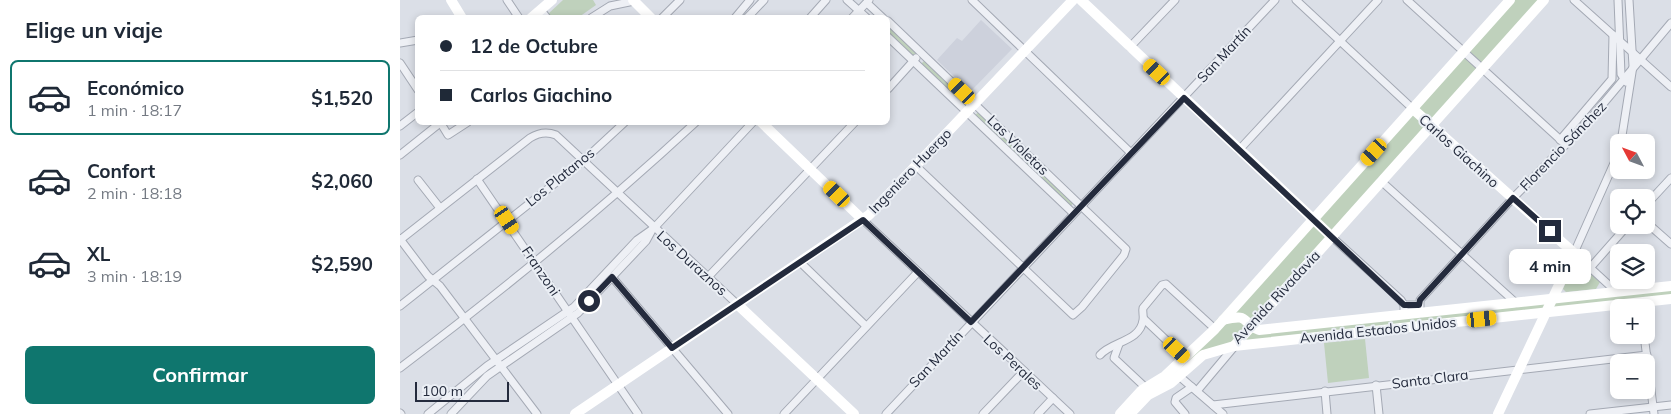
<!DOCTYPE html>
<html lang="es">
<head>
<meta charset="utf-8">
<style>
  :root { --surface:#fff; --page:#f6f6f7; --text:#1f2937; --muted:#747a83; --line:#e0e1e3; --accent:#0f766e }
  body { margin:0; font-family:Mulish,sans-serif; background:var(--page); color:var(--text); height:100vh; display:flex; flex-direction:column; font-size:19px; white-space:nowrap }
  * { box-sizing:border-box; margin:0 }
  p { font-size:16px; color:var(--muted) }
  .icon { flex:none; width:28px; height:28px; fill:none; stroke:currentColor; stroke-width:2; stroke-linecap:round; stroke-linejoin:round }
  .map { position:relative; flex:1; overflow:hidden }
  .details { display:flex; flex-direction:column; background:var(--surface); width:400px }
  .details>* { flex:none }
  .top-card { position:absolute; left:15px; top:15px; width:475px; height:110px; border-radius:8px; box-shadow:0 2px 8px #0003; display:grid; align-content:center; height:110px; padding:0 25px; background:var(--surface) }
  .needle { width:32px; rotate:311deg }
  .buttons { position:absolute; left:1210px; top:134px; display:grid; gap:10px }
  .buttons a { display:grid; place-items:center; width:45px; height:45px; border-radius:8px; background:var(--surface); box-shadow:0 2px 8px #0003; font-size:25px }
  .scale { position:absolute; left:15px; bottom:12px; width:94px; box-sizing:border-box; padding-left:5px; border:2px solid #242b3d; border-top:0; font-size:14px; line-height:18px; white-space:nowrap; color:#242b3d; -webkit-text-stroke:4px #eaeef4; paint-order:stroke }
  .end { position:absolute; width:22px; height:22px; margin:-11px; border:6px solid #242b3d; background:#fff; box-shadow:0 0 0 2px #fff }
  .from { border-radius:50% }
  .bubble { position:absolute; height:35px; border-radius:8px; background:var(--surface); box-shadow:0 2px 8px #0003; font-size:16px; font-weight:700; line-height:35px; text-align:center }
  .car { position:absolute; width:15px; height:30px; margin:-15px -8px; border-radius:6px; box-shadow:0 0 4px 1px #0007; background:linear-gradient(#f5c518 24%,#345 0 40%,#f5c518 0 76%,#345 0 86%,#f5c518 0) }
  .top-card b { display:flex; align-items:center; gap:18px; height:48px; font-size:19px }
  .top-card b+b { border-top:1px solid var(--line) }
  .top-card i { width:12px; height:12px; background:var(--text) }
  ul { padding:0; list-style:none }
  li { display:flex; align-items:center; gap:15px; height:75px; margin:0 10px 8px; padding:0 15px; border:2px solid transparent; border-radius:8px }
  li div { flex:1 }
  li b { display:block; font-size:19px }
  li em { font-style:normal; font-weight:700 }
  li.active { border-color:var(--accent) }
  li>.icon { width:45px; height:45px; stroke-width:1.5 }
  h2 { padding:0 25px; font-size:22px; line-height:60px }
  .cta { display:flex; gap:10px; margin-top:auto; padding:10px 25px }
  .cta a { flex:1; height:58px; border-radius:8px; background:var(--accent); color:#fff; font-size:20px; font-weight:700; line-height:58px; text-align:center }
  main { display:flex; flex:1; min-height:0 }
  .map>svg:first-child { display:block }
  .built { fill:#cdd1dc }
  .green { fill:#bfd1bc }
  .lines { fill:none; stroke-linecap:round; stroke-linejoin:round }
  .street-casing { stroke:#a4a9b4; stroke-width:9 }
  .street { stroke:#eef0f5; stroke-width:7 }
  .secondary { stroke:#fff; stroke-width:10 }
  .route { stroke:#242b3d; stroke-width:6 }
  .labels { text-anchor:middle; stroke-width:4; stroke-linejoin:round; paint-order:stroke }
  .street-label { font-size:14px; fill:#242b3d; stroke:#eaeef4 }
</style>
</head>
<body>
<main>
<section class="details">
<h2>Elige un viaje</h2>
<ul>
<li class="active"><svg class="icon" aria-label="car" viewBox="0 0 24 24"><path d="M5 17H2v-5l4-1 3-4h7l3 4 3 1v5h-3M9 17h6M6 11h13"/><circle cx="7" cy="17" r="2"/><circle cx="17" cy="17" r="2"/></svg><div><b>Económico</b><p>1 min · 18:17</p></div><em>$1,520</em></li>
<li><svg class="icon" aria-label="car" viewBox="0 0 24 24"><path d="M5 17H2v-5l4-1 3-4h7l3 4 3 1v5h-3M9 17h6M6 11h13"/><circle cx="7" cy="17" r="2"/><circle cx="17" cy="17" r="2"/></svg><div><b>Confort</b><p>2 min · 18:18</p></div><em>$2,060</em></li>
<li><svg class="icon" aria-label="car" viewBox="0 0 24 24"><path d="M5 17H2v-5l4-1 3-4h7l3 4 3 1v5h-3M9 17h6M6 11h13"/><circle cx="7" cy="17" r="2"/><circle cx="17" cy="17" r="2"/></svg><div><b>XL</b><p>3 min · 18:19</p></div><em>$2,590</em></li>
</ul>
<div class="cta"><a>Confirmar</a></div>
</section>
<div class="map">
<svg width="1271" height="414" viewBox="0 0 1271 414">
  <rect width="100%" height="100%" fill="#dbdfe7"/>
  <path class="built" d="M581 20 612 49 570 92 537 60 557 38 562 41Z"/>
  <g class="green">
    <path d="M163 0H193L196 5 179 17H149L147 15Z"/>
    <path d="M1110 0H1144L853 325 856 329 1271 286V299L810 352 765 376Z"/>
    <path d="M488 24 518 53 513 57 488 32Z"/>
    <path d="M525 60 568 100 565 104 521 64Z"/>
    <path d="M580 111 675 201 671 206 574 116Z"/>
    <path d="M1175 262 1200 282 1196 289 1166 292 1163 289Z"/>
    <path d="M965 339 969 378 928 383 924 343Z"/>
  </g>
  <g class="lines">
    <defs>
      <g id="street">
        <path d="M107 0 119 18"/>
        <path d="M447 0 467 18"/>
        <path d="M572 0 731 153"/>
        <path d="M896 0 1013 109"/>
        <path d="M1007 0 1165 144"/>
        <path d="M1174 0 1271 87"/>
        <path d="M1218 0 1221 74 1226 82"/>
        <path d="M467 3 483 18"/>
        <path d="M141 10 147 18"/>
        <path d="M191 18 210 6 234 1"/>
        <path d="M262 18 280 0"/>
        <path d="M335 18 350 0"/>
        <path d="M347 18 364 0"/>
        <path d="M410 18 426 0"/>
        <path d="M452 18 469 0"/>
        <path d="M488 21 726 249 724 255 682 307 673 315 516 166"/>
        <path d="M488 37 673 213"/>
        <path d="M0 43 18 40"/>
        <path d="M730 47 775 0"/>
        <path d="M0 63 18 90"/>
        <path d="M488 89 516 58"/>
        <path d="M40 122 48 135 68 122"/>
        <path d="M0 126 18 112"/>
        <path d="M1160 140 1212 79 1213 35"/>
        <path d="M1221 142 1233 66 1229 0"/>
        <path d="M839 150 978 0"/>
        <path d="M1219 152 1174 253 1209 285 1220 290"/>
        <path d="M0 155 40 123"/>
        <path d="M77 179 238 414"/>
        <path d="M18 180 40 208"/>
        <path d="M981 181 1116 303"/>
        <path d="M1246 205 1271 178"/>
        <path d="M463 220 670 414"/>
        <path d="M1246 222 1271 244"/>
        <path d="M932 237 1001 300 1004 305V314"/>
        <path d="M0 239 28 276 40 286 137 414"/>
        <path d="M0 240 130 138C138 133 146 131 156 135L337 304"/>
        <path d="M400 262 466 326"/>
        <path d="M1190 268 1228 225"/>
        <path d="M212 277 328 414"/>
        <path d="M308 277 455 122"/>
        <path d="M1004 305H1019"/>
        <path d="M0 306 183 161 225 122"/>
        <path d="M1020 313V300L1113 198 1187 123 1271 23"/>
        <path d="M744 319 785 358"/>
        <path d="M1244 335 1254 414"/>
        <path d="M719 344 714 358 746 388"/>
        <path d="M700 355C712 341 740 342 743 320 744 316 742 312 743 308L762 285 766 284 815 329"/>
        <path d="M0 368C102 291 202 209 296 122"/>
        <path d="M779 376 823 414"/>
        <path d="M976 385 979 414"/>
        <path d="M797 391 834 347"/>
        <path d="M925 391 927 414"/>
        <path d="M813 405 1247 355"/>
        <path d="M0 413 1 414"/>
        <path d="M28 414 87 366 174 307 237 240 254 228 353 122"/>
        <path d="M51 414 87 376 178 313 246 241 252 230"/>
        <path d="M384 414 518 272"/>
        <path d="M486 414 875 0"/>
        <path d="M583 414 624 371"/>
        <path d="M638 414 653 398"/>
        <path d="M785 414 775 402 776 398 792 387"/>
        <path d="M1190 414 1271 405"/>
      </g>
    </defs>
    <use href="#street" class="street-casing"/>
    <use href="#street" class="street"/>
    <g class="secondary">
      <path d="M51 0 62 18"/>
      <path d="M233 0 251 18"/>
      <path d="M681 0 932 237"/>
      <path d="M131 18 152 0"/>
      <path d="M1013 109 1174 253 1098 414"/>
      <path d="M361 122 463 220"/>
      <path d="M337 304 454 414"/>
      <path d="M823 320C851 313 840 322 859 330L1271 286"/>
      <path d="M834 346 1144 0"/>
      <path d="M175 414 469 215 673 0"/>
      <path d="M720 414 742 390 765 376 815 329 1110 0"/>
      <path d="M730 414 748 395 771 383 803 355 834 346 1271 299"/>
    </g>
  </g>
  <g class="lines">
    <path class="route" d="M189 301 212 277 272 348 463 220 571 322 784 98 1004 305H1019L1020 300 1113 198 1150 231"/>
  </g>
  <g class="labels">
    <g class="street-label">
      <text transform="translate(824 54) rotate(-47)" y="5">San Martín</text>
      <text transform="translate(618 145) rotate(44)" y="5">Las Violetas</text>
      <text transform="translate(1163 146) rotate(-46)" y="5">Florencio Sánchez</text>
      <text transform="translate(1059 151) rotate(42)" y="5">Carlos Giachino</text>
      <text transform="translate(510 171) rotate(-46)" y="5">Ingeniero Huergo</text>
      <text transform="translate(160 177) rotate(-39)" y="5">Los Platanos</text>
      <text transform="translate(292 263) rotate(42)" y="5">Los Duraznos</text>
      <text transform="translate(141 271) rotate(56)" y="5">Franzoni</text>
      <text transform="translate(876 297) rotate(-47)" y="5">Avenida Rivadavia</text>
      <text transform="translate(978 330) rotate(-6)" y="5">Avenida Estados Unidos</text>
      <text transform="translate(536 359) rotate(-47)" y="5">San Martín</text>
      <text transform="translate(613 362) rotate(43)" y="5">Los Perales</text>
      <text transform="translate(1030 379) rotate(-7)" y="5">Santa Clara</text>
    </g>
  </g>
</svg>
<div class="buttons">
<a><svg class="needle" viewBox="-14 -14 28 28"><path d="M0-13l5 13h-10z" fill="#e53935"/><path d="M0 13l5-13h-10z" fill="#747a83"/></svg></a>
<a><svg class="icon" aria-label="locate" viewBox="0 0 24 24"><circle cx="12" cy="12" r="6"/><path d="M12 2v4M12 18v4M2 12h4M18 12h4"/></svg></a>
<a><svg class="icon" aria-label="layers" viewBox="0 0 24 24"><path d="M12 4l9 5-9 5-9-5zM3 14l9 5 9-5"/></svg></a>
<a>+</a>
<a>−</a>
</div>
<div class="scale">100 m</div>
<i class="end from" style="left:189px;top:301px"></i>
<i class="end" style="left:1150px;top:231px"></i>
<div class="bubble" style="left:1109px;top:249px;width:82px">4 min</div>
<i class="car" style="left:757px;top:72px;rotate:313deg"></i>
<i class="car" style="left:562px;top:91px;rotate:314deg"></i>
<i class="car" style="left:974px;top:152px;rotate:222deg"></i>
<i class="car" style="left:437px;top:194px;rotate:314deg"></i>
<i class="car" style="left:107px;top:220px;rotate:146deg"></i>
<i class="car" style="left:1082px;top:319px;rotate:84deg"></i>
<i class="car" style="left:777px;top:350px;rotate:133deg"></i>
<div class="top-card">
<b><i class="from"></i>12 de Octubre</b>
<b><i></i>Carlos Giachino</b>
</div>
</div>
</main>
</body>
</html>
